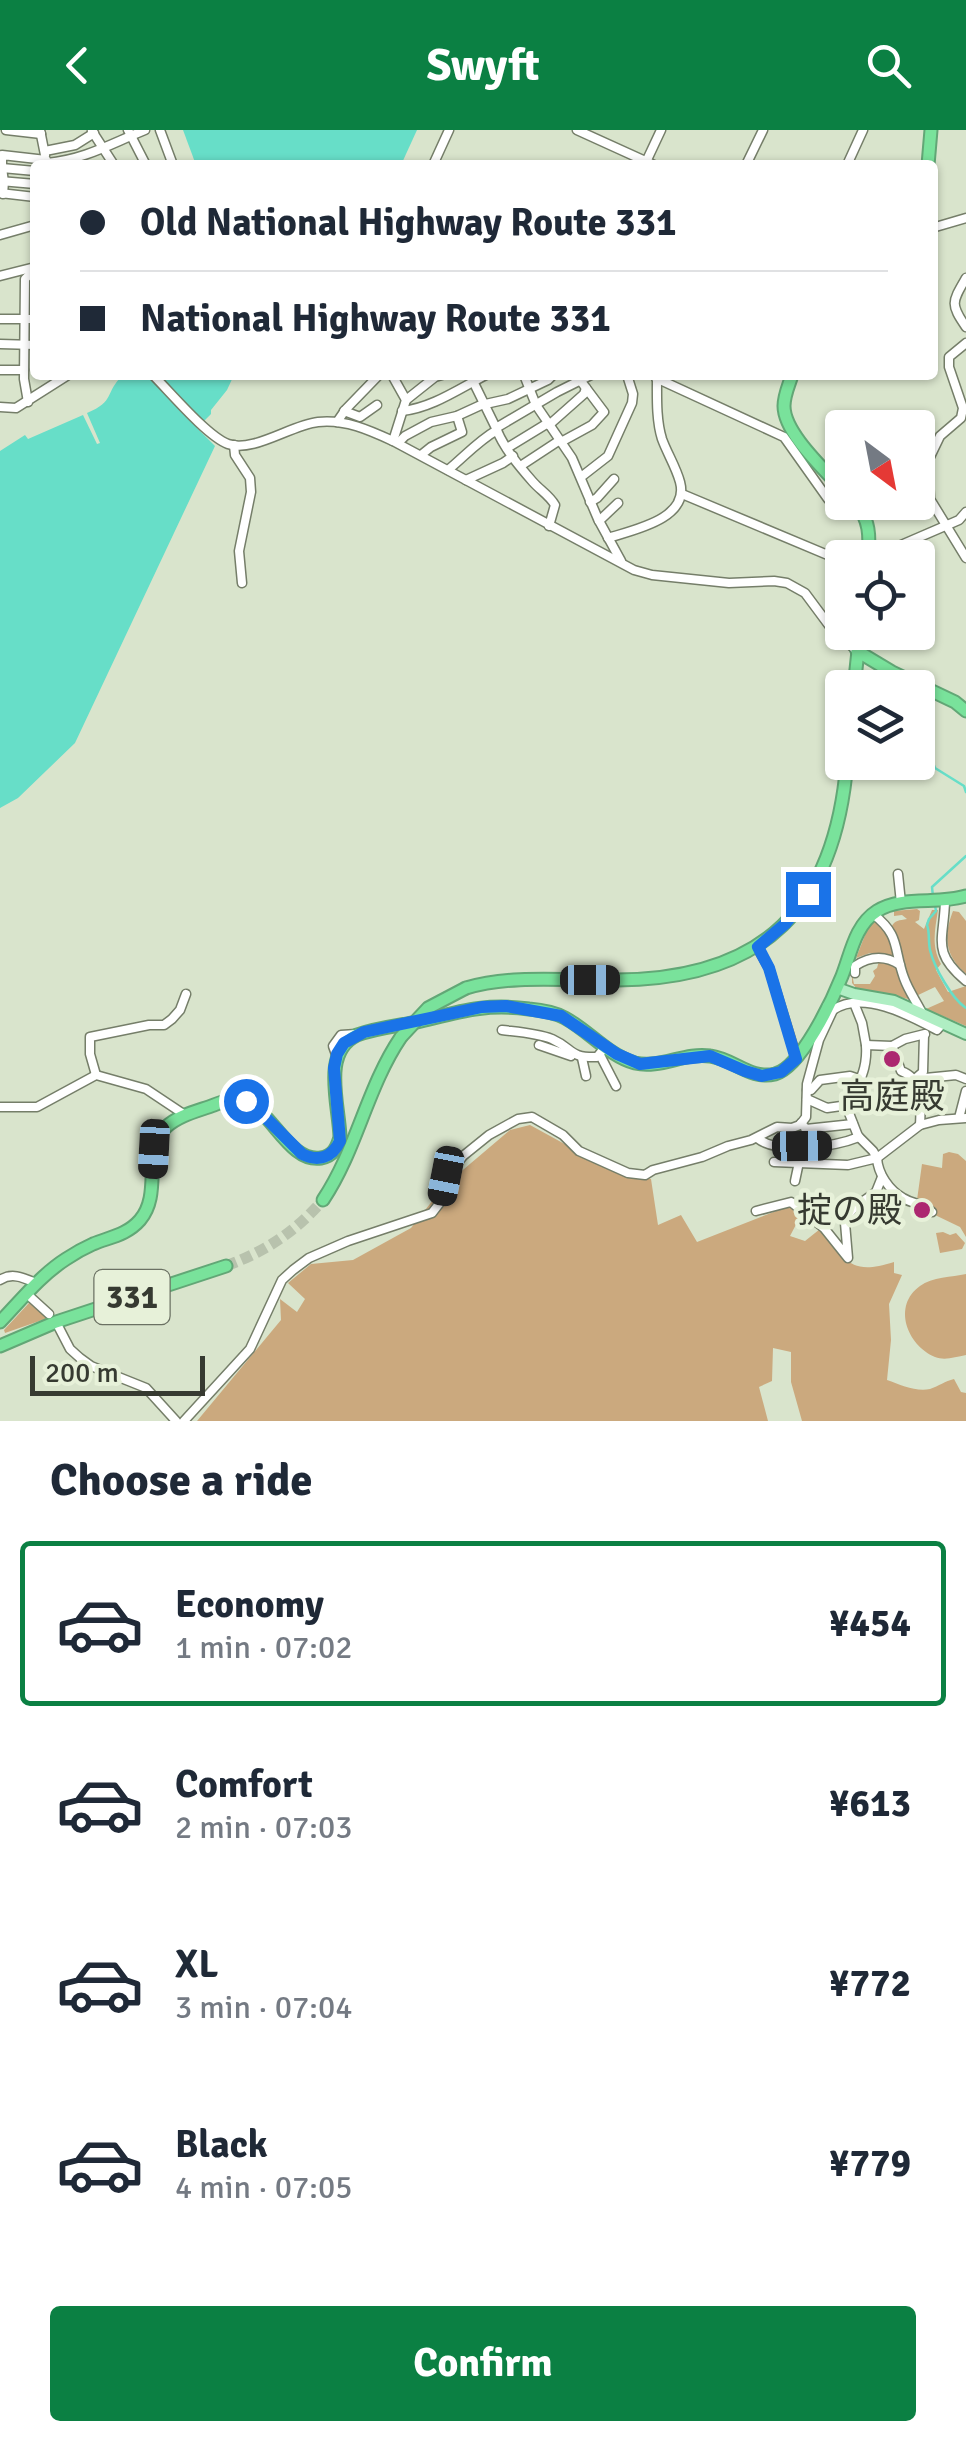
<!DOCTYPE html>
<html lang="en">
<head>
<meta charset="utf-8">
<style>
  :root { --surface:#fff; --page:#f6f6f7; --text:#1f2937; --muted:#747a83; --line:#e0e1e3; --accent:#0b8043 }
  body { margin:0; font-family:Signika,"Noto Sans JP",sans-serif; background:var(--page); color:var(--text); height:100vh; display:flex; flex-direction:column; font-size:38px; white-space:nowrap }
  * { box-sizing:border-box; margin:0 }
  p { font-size:32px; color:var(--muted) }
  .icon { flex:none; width:55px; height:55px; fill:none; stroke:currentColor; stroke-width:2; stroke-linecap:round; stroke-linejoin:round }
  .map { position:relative; height:1291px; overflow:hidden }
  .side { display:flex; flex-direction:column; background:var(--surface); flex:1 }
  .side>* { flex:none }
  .hud { position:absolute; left:30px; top:30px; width:908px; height:220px; border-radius:10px; box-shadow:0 2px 8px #0004; display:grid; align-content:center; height:220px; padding:0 50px; background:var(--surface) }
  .needle { width:65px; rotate:148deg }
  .tools { position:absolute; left:825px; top:280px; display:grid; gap:20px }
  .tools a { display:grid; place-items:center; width:110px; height:110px; border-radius:10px; background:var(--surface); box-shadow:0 2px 8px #0004; font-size:50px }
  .scale { position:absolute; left:30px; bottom:25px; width:175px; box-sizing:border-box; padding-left:10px; border:5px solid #363a31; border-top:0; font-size:28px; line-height:35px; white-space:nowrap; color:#363a31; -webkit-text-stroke:8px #e7f1d9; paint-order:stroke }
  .end { position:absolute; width:45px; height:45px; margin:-22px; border:12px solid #1a73e8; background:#fff; box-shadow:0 0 0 5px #fff }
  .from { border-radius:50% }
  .car { position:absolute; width:30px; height:60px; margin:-30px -15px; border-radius:12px; box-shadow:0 0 8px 2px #0007; background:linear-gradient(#222 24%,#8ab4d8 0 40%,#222 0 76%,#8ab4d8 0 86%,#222 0) }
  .hud b { display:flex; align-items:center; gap:35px; height:95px; font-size:38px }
  .hud b+b { border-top:2px solid var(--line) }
  .hud i { width:25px; height:25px; background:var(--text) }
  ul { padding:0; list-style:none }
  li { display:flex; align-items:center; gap:30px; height:165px; margin:0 20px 15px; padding:0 30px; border:5px solid transparent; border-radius:10px }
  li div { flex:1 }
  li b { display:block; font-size:38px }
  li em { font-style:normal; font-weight:800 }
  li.on { border-color:var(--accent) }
  li>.icon { width:90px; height:90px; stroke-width:1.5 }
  h2 { padding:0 50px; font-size:45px; line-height:120px }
  .primary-button { display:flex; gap:20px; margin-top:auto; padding:20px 50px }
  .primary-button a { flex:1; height:115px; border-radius:10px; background:var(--accent); color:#fff; font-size:40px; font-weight:800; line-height:115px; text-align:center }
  header { display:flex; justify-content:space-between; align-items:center; height:130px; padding:0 50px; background:var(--accent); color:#fff; font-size:45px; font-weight:800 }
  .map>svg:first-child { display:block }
  .green { fill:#cba97e }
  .water { fill:#67dec8 }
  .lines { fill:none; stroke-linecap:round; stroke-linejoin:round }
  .stream { stroke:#67dec8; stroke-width:2.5 }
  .highway-tunnel { stroke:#b8c2ad; stroke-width:11; stroke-dasharray:11 5.5; stroke-linecap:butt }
  .minor-casing { stroke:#757e69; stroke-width:11 }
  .major-casing { stroke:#62a776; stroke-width:14 }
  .highway-casing { stroke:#62a776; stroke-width:15 }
  .minor { stroke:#fff; stroke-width:8 }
  .major { stroke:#afeec3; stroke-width:10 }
  .highway { stroke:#79e29b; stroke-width:11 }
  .highway-bridge-casing { stroke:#62a776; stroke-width:15; stroke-linecap:butt }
  .highway-bridge { stroke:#79e29b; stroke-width:11 }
  .route { stroke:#1a73e8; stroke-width:12 }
  .poi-dot { fill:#ac2870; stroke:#e7f1d9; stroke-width:4 }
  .labels { text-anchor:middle; stroke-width:9; stroke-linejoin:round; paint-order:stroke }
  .shield { fill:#e7f1d9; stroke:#6b7163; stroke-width:2.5 }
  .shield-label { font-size:32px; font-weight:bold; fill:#363a31 }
  .poi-label { font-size:35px; fill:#363a31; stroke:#e7f1d9 }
</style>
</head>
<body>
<header><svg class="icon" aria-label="back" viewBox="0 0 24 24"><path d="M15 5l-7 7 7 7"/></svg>Swyft<svg class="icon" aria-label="search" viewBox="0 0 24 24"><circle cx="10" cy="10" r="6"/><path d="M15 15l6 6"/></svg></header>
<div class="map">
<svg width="966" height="1291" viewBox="0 0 966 1291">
  <rect width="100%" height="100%" fill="#d9e4cc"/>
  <g class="green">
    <path d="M917 779 920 781 919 790 915 792 924 799 932 780H938C935 800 931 816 941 834L936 840 948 862 966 856V896L926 879 944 871 935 857 914 867C905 844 899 821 891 798 895 789 899 791 907 789L902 785 894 786V781Z"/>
    <path d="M953 781 959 782 966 791V844C945 826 943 806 953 781Z"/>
    <path d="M875 791 885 800 895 826 870 823 856 828 869 795Z"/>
    <path d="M879 831H886L897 836 909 866 908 869 880 862 857 859 852 853V844L854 854H870L875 846 873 841 877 838Z"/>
    <path d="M530 995 623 1046 651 1049 658 1095 681 1085 697 1112 789 1076 801 1085 790 1106 805 1111 820 1099C847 1131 850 1146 894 1132V1143L902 1145 889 1174 891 1210 887 1250C901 1255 916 1262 930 1259 939 1256 945 1251 954 1249L961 1262 966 1263V1291H802L791 1252V1222L773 1218 772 1251 759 1257 768 1291H197L281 1190 280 1169 297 1182 305 1169 288 1153 311 1134 353 1130 411 1098 444 1056 510 1000Z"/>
    <path d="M949 1022 958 1024 966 1031V1107L960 1097 935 1085 925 1071 917 1070 922 1034 942 1038 943 1024Z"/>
    <path d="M943 1102 950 1105 956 1103 965 1113 962 1119 940 1123 936 1103Z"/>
    <path d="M966 1144V1225C955 1227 945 1231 935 1227 907 1215 892 1176 920 1156 932 1147 952 1147 966 1144Z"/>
    <path d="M29 1173 48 1188 5 1203 4 1200Z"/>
  </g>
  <g class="water">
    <path d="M183 0H417L401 35H196Z"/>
    <path d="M123 245H234L227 260 211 280V284L197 298 215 316 75 613 18 668 0 678V321L25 305 28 309 83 285 97 314 100 313 87 283C116 271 104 263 123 245Z"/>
  </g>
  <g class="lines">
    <g class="stream">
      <path d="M918 620 933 633 935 638 964 656 966 662"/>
      <path d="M933 767 932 757 966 726"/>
      <path d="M935 775 936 781 929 789 927 795C930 803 928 811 930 820 934 837 952 869 966 878"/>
    </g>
    <path class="highway-tunnel" d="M226 1136C266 1121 295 1102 323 1070"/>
    <defs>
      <g id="minor">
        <path d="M6 0 41 4"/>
        <path d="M40 0 45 25"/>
        <path d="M128 0 146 35"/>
        <path d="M160 0 173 35"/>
        <path d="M577 0 654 35"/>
        <path d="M92 1 114 35"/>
        <path d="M45 21 75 15 94 3"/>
        <path d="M646 32 661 0"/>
        <path d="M47 33C86 29 110 14 145 0"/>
        <path d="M433 35 449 0"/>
        <path d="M746 35 763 0"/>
        <path d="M847 35 863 0"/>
        <path d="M2 38V25L46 30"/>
        <path d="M0 51 35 54"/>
        <path d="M0 63 35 67"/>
        <path d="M3 64 4 52 2 38 35 41"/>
        <path d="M932 98 966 88"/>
        <path d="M0 105 35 95"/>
        <path d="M0 146 35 137"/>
        <path d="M966 148C952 172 950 174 966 197"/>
        <path d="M0 189H35"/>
        <path d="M966 213 949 227V237L963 278 961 288 940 306 928 331 930 369 966 428"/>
        <path d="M0 214 35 215"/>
        <path d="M0 240H24"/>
        <path d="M153 245C170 262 207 306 228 314 253 323 291 295 318 292 345 289 369 300 393 311L634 440 652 445 729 453 774 451 787 453 805 463 831 498 857 521"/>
        <path d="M392 245 406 270 393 311"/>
        <path d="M470 245 496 298 557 262 591 245"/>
        <path d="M524 245 536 275 572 328 598 389 621 431"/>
        <path d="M656 248 784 307 828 369 838 373"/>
        <path d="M406 270 435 247 442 245"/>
        <path d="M28 272 24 249 25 149 35 139"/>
        <path d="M0 277 16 278 68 245"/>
        <path d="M344 281 360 287 377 275"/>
        <path d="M402 281C432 278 460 258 486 245"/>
        <path d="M337 292 346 279 379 245"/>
        <path d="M549 295 584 264 586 258"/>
        <path d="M496 298C503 317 519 336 533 352 540 360 549 365 555 375L549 396"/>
        <path d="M561 312 592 295 604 282 580 250"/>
        <path d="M398 313 405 306 431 292 457 286 481 275 508 269 548 250 553 245"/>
        <path d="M234 315 235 325 250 348 251 362 239 421 242 453"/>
        <path d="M507 318 548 293"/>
        <path d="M421 325 431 317 462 302 457 286"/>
        <path d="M522 335 560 310"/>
        <path d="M448 340C465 326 478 311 497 300"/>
        <path d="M581 347 608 326 632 273 633 264 627 245"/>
        <path d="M466 350 503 333 513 326"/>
        <path d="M682 364 842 431"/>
        <path d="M590 372 597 368 614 349"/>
        <path d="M599 391 618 373"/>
        <path d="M608 408C633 400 690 389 680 352 676 337 667 323 662 309 656 290 657 266 657 247"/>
        <path d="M871 428 959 390 966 382"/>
        <path d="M898 744 901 773"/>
        <path d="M945 771C944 810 931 822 966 851"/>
        <path d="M873 784C901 806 893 818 904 848 909 862 917 872 923 885"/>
        <path d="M757 817 769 838 797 929"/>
        <path d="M855 843V836C870 826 885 825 900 835"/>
        <path d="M854 873 862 893 866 915"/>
        <path d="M833 880C863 860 909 885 937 900L942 894"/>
        <path d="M502 900C519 902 537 903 552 909 574 919 569 928 597 927L606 916"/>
        <path d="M539 915 571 926"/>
        <path d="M892 916 905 909 925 904"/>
        <path d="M600 925 616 956"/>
        <path d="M337 927 333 916 341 905 356 904"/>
        <path d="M582 928 586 946"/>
        <path d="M96 945 90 924V907L149 895H164L172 889 180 880 186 864"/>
        <path d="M916 948 923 942 924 905"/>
        <path d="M915 949 956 945 966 949"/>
        <path d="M807 960H811L820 950 850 946 862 950"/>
        <path d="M807 969 827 978 841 976 847 978 858 1006 873 1021 877 1028 920 995 939 990 966 988"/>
        <path d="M0 977H37L96 945 146 959 185 985"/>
        <path d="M850 980C855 955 868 944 866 915L892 916 901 941C924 949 921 974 920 995"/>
        <path d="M959 988 966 961"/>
        <path d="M801 993 806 999 853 994"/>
        <path d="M757 1008C778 1025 834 1017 859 1007"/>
        <path d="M774 1032 848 1035 877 1028C878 1044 889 1060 903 1068 914 1075 922 1072 932 1082"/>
        <path d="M795 1051 806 999"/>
        <path d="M756 1081 791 1072 824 1098 848 1128 845 1093 847 1086 855 1077 876 1062 882 1047"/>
        <path d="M0 1150C12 1142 24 1148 36 1153"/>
        <path d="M27 1164 49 1184"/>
        <path d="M56 1192 70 1219 80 1228 91 1236 146 1258 176 1291"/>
        <path d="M184 1291 250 1219 282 1150 293 1140 309 1128 348 1111 432 1083 442 1070 446 1047 463 1026 489 1005 518 989 532 987 563 1005 579 1021 628 1043 645 1045 653 1040 702 1027 728 1016 751 1010 777 997 792 998 800 995 806 987 807 954 819 910 833 880 827 876"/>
      </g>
      <path id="major" d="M837 858 854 864 894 871 966 904"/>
      <g id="highway">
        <path d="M928 35 931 0"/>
        <path d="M792 245C789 255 784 265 784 276 784 303 824 339 842 359"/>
        <path d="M855 372C870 390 870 406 868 428"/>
        <path d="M857 521 892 542 955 572 966 581"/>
        <path d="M854 558 860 502"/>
        <path d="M466 858C514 844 567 851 617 850 764 849 835 778 847 632"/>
        <path d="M323 1070C357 1019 367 957 401 907"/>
        <path d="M0 1192C21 1170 41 1145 66 1129 75 1123 84 1118 93 1114 110 1107 127 1105 140 1090 163 1063 141 1021 166 997 179 985 198 981 214 975 224 971 234 967 244 971 272 980 289 1033 321 1028 333 1026 337 1018 340 1007 339 974 321 922 357 905 376 898 397 896 417 892 459 882 484 873 529 879 541 880 554 882 565 888 589 901 609 926 635 933 660 939 685 922 710 926 734 929 750 950 775 944 801 937 832 871 842 846 851 823 855 795 877 781 902 765 938 775 966 766"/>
        <path d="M0 1216 56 1192 226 1136"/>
      </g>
    </defs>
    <use href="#minor" class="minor-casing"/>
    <use href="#major" class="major-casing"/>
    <use href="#highway" class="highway-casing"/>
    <use href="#minor" class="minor"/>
    <use href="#major" class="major"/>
    <use href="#highway" class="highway"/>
    <defs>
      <path id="highway-bridge" d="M401 907 428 878 466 858"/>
    </defs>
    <use href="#highway-bridge" class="highway-bridge-casing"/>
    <use href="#highway-bridge" class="highway-bridge"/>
  </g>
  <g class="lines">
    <path class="route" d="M246 971 262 984 302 1024C318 1032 332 1028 340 1011L334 938 337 924 344 913 364 902 482 877 506 876 561 886 617 924 640 934 710 926 745 941 762 946 781 942 796 929 769 838 758 817 785 794 808 764"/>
  </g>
  <g class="poi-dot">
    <circle cx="892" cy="929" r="10"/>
    <circle cx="922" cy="1080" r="10"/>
  </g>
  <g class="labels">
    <rect class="shield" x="94.5" y="1140" width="75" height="54" rx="8"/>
    <g class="shield-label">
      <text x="132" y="1178">331</text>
    </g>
    <g class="poi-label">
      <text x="892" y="978">高庭殿</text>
      <text x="902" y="1092" text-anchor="end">掟の殿</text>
    </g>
  </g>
</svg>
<div class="tools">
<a><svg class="needle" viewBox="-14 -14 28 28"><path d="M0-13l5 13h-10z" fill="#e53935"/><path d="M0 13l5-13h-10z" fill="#747a83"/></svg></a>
<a><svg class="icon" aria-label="locate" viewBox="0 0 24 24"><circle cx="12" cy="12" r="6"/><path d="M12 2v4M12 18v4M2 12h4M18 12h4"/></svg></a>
<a><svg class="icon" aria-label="layers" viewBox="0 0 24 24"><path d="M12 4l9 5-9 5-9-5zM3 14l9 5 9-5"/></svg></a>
</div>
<div class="scale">200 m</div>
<i class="end from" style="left:246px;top:971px"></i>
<i class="end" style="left:808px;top:764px"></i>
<i class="car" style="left:590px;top:850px;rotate:90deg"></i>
<i class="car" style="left:802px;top:1016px;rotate:89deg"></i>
<i class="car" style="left:154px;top:1019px;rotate:183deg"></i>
<i class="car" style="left:446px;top:1046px;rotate:191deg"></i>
<div class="hud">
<b><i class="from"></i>Old National Highway Route 331</b>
<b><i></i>National Highway Route 331</b>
</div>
</div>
<section class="side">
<h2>Choose a ride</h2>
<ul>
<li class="on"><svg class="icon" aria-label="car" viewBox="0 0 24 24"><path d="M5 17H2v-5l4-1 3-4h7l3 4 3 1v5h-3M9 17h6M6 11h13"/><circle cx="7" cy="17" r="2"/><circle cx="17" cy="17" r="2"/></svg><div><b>Economy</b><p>1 min · 07:02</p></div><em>¥454</em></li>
<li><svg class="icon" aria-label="car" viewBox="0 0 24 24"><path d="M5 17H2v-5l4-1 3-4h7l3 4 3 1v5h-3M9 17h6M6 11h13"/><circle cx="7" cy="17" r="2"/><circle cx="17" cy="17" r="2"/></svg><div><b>Comfort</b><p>2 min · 07:03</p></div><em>¥613</em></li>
<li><svg class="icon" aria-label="car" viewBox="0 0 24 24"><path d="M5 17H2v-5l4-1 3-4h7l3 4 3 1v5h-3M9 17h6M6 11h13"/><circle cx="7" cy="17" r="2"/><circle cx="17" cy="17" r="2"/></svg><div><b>XL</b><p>3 min · 07:04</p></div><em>¥772</em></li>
<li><svg class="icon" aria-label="car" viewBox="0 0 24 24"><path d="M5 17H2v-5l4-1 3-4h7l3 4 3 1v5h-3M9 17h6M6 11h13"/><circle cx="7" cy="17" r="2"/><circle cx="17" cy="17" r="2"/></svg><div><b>Black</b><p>4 min · 07:05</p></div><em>¥779</em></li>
</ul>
<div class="primary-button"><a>Confirm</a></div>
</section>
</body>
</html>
